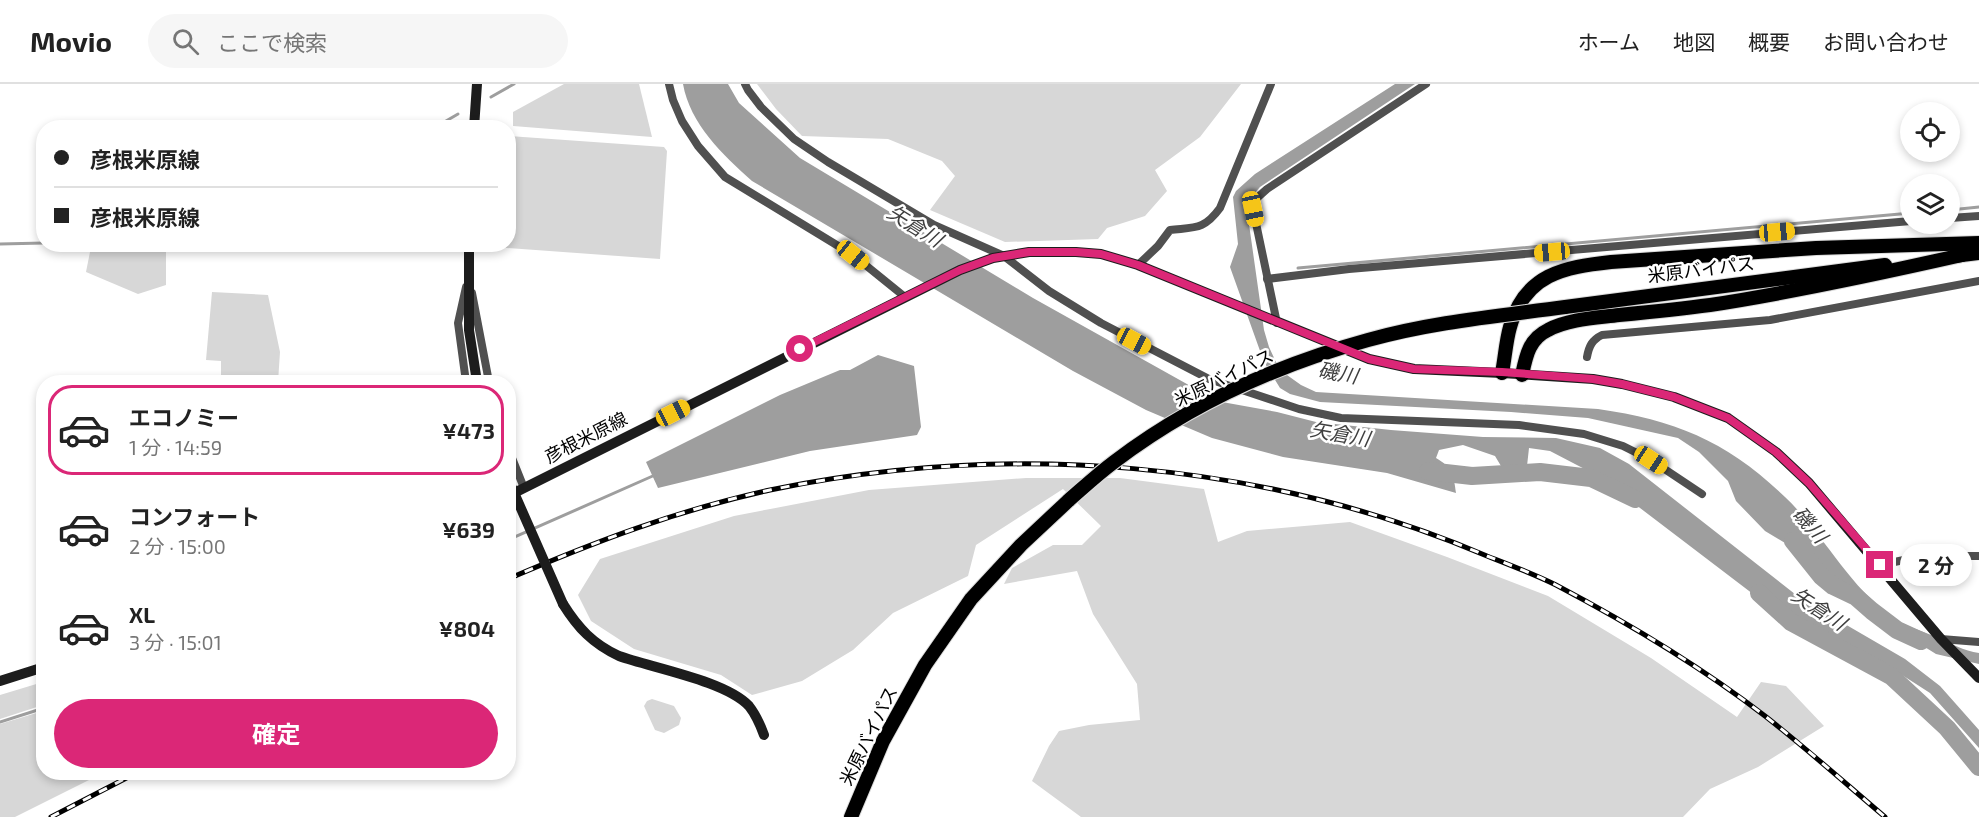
<!DOCTYPE html>
<html lang="ja">
<head>
<meta charset="utf-8">
<style>
  :root { --surface:#fff; --page:#f6f6f6; --text:#222; --muted:#767676; --line:#e0e0e0; --accent:#db2777 }
  body { margin:0; font-family:"Exo 2","Noto Sans JP",sans-serif; background:var(--page); color:var(--text); height:100vh; display:flex; flex-direction:column; font-size:22px; white-space:nowrap }
  * { box-sizing:border-box; margin:0 }
  p { font-size:20px; color:var(--muted) }
  .icon { flex:none; width:33px; height:33px; fill:none; stroke:currentColor; stroke-width:2; stroke-linecap:round; stroke-linejoin:round }
  .map { position:relative; flex:1; overflow:hidden }
  .side { position:absolute; left:36px; top:291px; width:480px; height:405px; display:flex; flex-direction:column; background:var(--surface); border-radius:24px; box-shadow:0 3px 9px #0003 }
  .side>* { flex:none }
  .guide { position:absolute; left:36px; top:36px; width:480px; height:132px; border-radius:24px; box-shadow:0 3px 9px #0003; display:grid; align-content:center; height:132px; padding:0 18px; background:var(--surface) }
  .buttons { position:absolute; left:1900px; top:18px; display:grid; gap:12px }
  .buttons a { display:grid; place-items:center; width:60px; height:60px; border-radius:50%; background:var(--surface); box-shadow:0 3px 9px #0003; font-size:30px }
  .end { position:absolute; width:27px; height:27px; margin:-14px; border:8px solid #db2777; background:#fff; box-shadow:0 0 0 3px #fff }
  .from { border-radius:50% }
  .bubble { position:absolute; height:42px; border-radius:21px; background:var(--surface); box-shadow:0 3px 9px #0003; font-size:20px; font-weight:700; line-height:42px; text-align:center }
  .car { position:absolute; width:18px; height:36px; margin:-18px -9px; border-radius:8px; box-shadow:0 0 4px 2px #0007; background:linear-gradient(#f5c518 24%,#345 0 40%,#f5c518 0 76%,#345 0 86%,#f5c518 0) }
  .guide b { display:flex; align-items:center; gap:21px; height:57px; font-size:22px }
  .guide b+b { border-top:2px solid var(--line) }
  .guide i { width:15px; height:15px; background:var(--text) }
  ul { padding:10px 0 0; list-style:none }
  li { display:flex; align-items:center; gap:18px; height:90px; margin:0 12px 9px; padding:0 6px; border:3px solid transparent; border-radius:24px }
  li div { flex:1 }
  li b { display:block; font-size:22px }
  li em { font-style:normal; font-weight:700 }
  li.current { border-color:var(--accent) }
  li>.icon { width:54px; height:54px; stroke-width:1.5 }
  .action { display:flex; gap:12px; margin-top:auto; padding:12px 18px }
  .action a { flex:1; height:69px; border-radius:36px; background:var(--accent); color:#fff; font-size:24px; font-weight:700; line-height:69px; text-align:center }
  header { display:flex; align-items:center; gap:36px; box-sizing:border-box; height:84px; padding:0 30px; background:var(--surface); border-bottom:2px solid var(--line) }
  header strong { font-size:28px }
  nav { display:flex; gap:33px; margin-inline-start:auto; font-size:21px }
  .search { width:420px; height:54px; background:var(--page); display:flex; align-items:center; gap:15px; box-sizing:border-box; padding:0 21px; border-radius:33px; color:var(--muted); font-size:22px }
  .map>svg:first-child { display:block }
  .green { fill:#d7d7d7 }
  .water { fill:#9e9e9e }
  .lines { fill:none; stroke-linecap:round; stroke-linejoin:round }
  .stream { stroke:#9e9e9e; stroke-width:3 }
  .river { stroke:#9e9e9e; stroke-width:18 }
  .highway-casing { stroke:#dbdbdb; stroke-width:16 }
  .street { stroke:#505050; stroke-width:8 }
  .secondary { stroke:#1d1d1d; stroke-width:10 }
  .highway { stroke:#000; stroke-width:14 }
  .rail-casing { stroke:#000; stroke-width:5 }
  .rail { stroke:#fff; stroke-width:3; stroke-dasharray:9; stroke-linecap:butt }
  .highway-bridge-casing { stroke:#dbdbdb; stroke-width:16; stroke-linecap:butt }
  .secondary-bridge { stroke:#1d1d1d; stroke-width:10 }
  .highway-bridge { stroke:#000; stroke-width:14 }
  .route { stroke:#db2777; stroke-width:8 }
  .labels { text-anchor:middle; stroke-width:5; stroke-linejoin:round; paint-order:stroke }
  .street-label { font-size:18px; fill:#000; stroke:#fff }
  .water-label { font-size:20px; font-style:italic; fill:#3f3f3f; stroke:#fff }
</style>
</head>
<body>
<header>
<strong>Movio</strong>
<div class="search"><svg class="icon" aria-label="search" viewBox="0 0 24 24"><circle cx="10" cy="10" r="6"/><path d="M15 15l6 6"/></svg>ここで検索</div>
<nav><a>ホーム</a><a>地図</a><a>概要</a><a>お問い合わせ</a></nav>
</header>
<div class="map">
<svg width="1979" height="733" viewBox="0 0 1979 733">
  <rect width="100%" height="100%" fill="#fff"/>
  <g class="green">
    <path d="M564 0H639L652 53 513 42V28Z"/>
    <path d="M757 0H1241L1200 53 1155 86 1167 107 1145 132 1107 144 1098 155 1005 158 930 126 955 92 942 77 888 55 802 52 776 25Z"/>
    <path d="M509 52 664 63 667 67 660 175 493 163V161L508 160Z"/>
    <path d="M166 161V201L138 210 86 188 91 163Z"/>
    <path d="M212 208 268 211 280 268 278 298H221V277L206 276Z"/>
    <path d="M1026 394H1120L1204 405 1218 458 1247 447 1350 438 1447 473 1548 512 1651 574 1737 633 1761 598 1786 602 1824 642 1758 683 1710 705 1683 733H1081L1032 697 1049 662 1059 647 1089 641 1140 636 1137 600 1093 530 1077 487 1004 500 1012 484 1053 461H1082L1101 442 1063 405 976 461 968 492 893 529 853 566 802 597 752 611 721 591 634 565 591 537 578 511 600 475 734 432 869 406Z"/>
    <path d="M43 598V621L0 635V611Z"/>
    <path d="M652 615 674 622 681 634 679 641 664 649 655 646 644 622 647 617Z"/>
    <path d="M43 627 44 688 103 689 15 733H0V640Z"/>
  </g>
  <g class="water">
    <path d="M683 0H728L739 19 800 74 1033 214 1203 309 1211 316 1277 328 1316 338 1391 346 1483 353 1556 354 1600 364 1629 380 1800 514 1905 575 1940 602 1979 646V664L1930 609 1885 580 1802 542 1753 510 1598 392 1550 367 1529 364 1527 382 1515 397 1504 394 1501 382 1495 372 1463 361 1439 366 1436 374C1452 383 1454 392 1456 409L1387 389 1283 373 1212 354 1146 326 1073 287 752 97C723 71 690 40 683 0Z"/>
    <path d="M1395 0H1415L1260 103 1248 117 1247 126 1264 246 1269 263 1276 278 1287 291 1301 301 1316 308 1598 325C1676 336 1728 358 1785 413 1823 449 1847 500 1891 532 1904 542 1922 547 1936 553 1950 559 1964 567 1979 569V580L1936 570 1867 527 1800 468 1765 447 1736 417 1728 397 1699 368 1678 354 1588 334 1511 328 1320 318 1290 310 1280 304 1264 278 1230 183 1238 160 1233 113 1236 107 1255 90Z"/>
    <path d="M878 271 914 282 921 343 917 351 810 367 658 404 646 378 780 311 840 286H850Z"/>
  </g>
  <g class="lines">
    <g class="stream">
      <path d="M491 13 514 0"/>
      <path d="M434 44 458 30"/>
      <path d="M1950 126 1979 123"/>
      <path d="M0 160 44 159"/>
      <path d="M1298 184 1911 129"/>
      <path d="M508 456 655 391"/>
      <path d="M0 638 44 624"/>
    </g>
    <g class="river">
      <path d="M1428 387 1472 392 1540 388 1591 394 1635 415"/>
      <path d="M1793 457 1821 492 1833 502 1856 513 1872 527 1897 546 1921 557"/>
      <path d="M1759 509 1791 538 1891 592 1947 644 1979 683"/>
    </g>
    <defs>
      <g id="highway">
        <path d="M1954 172 1979 169"/>
        <path d="M1565 223 1885 181"/>
        <path d="M1502 289C1505 273 1506 257 1510 243 1525 190 1564 183 1611 178L1816 164 1979 159"/>
        <path d="M1522 291C1526 272 1529 255 1548 246 1569 235 1596 234 1619 231 1650 228 1680 225 1710 221 1795 208 1878 190 1962 171"/>
        <path d="M851 733 883 657 925 581 971 515 1021 461 1069 416"/>
      </g>
    </defs>
    <use href="#highway" class="highway-casing"/>
    <g class="street">
      <path d="M669 0 673 16 682 37 698 62 725 93 853 171 905 213"/>
      <path d="M745 0 748 6 761 23 794 55 828 78 934 141 1004 172 1049 207 1101 239 1209 295 1299 325 1341 334 1519 341 1584 350 1623 362 1651 376 1702 410"/>
      <path d="M1950 134 1979 132"/>
      <path d="M1138 181 1158 162 1170 146C1195 143 1204 146 1220 124L1271 0"/>
      <path d="M1267 195 1349 185 1911 137"/>
      <path d="M472 209 489 298"/>
      <path d="M1277 239 1253 125 1257 114 1267 105 1426 0"/>
      <path d="M1587 273C1589 262 1592 256 1602 251L1770 236 1979 197"/>
      <path d="M466 298 458 239 466 203"/>
      <path d="M508 364 524 404"/>
      <path d="M1880 481 1923 472H1979"/>
      <path d="M1941 555 1979 558"/>
    </g>
    <g class="secondary">
      <path d="M474 44 477 0"/>
      <path d="M469 160V246L477 298"/>
      <path d="M508 412 960 186 993 174 1029 168H1076L1101 170 1138 181 1369 275 1414 285 1502 289 1593 295 1622 300 1674 313 1728 334 1776 368 1809 399 1941 555 1979 594"/>
      <path d="M563 520C578 544 593 560 619 572 653 584 726 597 749 622 756 631 760 640 764 651"/>
      <path d="M0 597 44 583"/>
    </g>
    <use href="#highway" class="highway"/>
    <defs>
      <g id="rail">
        <path d="M508 495C594 458 678 426 770 406 1008 357 1262 376 1487 472 1510 481 1534 490 1556 501 1628 539 1700 582 1765 632 1806 664 1845 699 1885 733"/>
        <path d="M51 733 138 688"/>
      </g>
    </defs>
    <use href="#rail" class="rail-casing"/>
    <use href="#rail" class="rail"/>
    <defs>
      <path id="highway-bridge" d="M1069 416C1084 403 1098 390 1114 378 1189 321 1277 281 1368 256 1432 238 1499 232 1565 223"/>
    </defs>
    <use href="#highway-bridge" class="highway-bridge-casing"/>
    <path class="secondary-bridge" d="M508 395 563 520"/>
    <use href="#highway-bridge" class="highway-bridge"/>
  </g>
  <g class="lines">
    <path class="route" d="M800 265 960 186 993 174 1029 168H1076L1101 170 1138 181 1369 275 1414 285 1502 288 1593 295 1622 300 1674 313 1728 334 1776 368 1809 399 1880 481"/>
  </g>
  <g class="labels">
    <g class="street-label">
      <text transform="translate(1701 186) rotate(-7)" y="6">米原バイパス</text>
      <text transform="translate(1224 294) rotate(-26)" y="6">米原バイパス</text>
      <text transform="translate(586 354) rotate(-27)" y="6">彦根米原線</text>
      <text transform="translate(869 652) rotate(-64)" y="6">米原バイパス</text>
    </g>
    <g class="water-label">
      <text transform="translate(915 142) rotate(32)" y="7">矢倉川</text>
      <text transform="translate(1338 289) rotate(10)" y="7">磯川</text>
      <text transform="translate(1340 350) rotate(10)" y="7">矢倉川</text>
      <text transform="translate(1810 441) rotate(49)" y="7">磯川</text>
      <text transform="translate(1819 525) rotate(33)" y="7">矢倉川</text>
    </g>
  </g>
</svg>
<div class="buttons">
<a><svg class="icon" aria-label="locate" viewBox="0 0 24 24"><circle cx="12" cy="12" r="6"/><path d="M12 2v4M12 18v4M2 12h4M18 12h4"/></svg></a>
<a><svg class="icon" aria-label="layers" viewBox="0 0 24 24"><path d="M12 4l9 5-9 5-9-5zM3 14l9 5 9-5"/></svg></a>
</div>
<i class="end from" style="left:800px;top:265px"></i>
<i class="end" style="left:1880px;top:481px"></i>
<div class="bubble" style="left:1900px;top:460px;width:72px">2 分</div>
<i class="car" style="left:1253px;top:125px;rotate:168deg"></i>
<i class="car" style="left:1777px;top:148px;rotate:85deg"></i>
<i class="car" style="left:1552px;top:168px;rotate:265deg"></i>
<i class="car" style="left:853px;top:171px;rotate:129deg"></i>
<i class="car" style="left:1134px;top:257px;rotate:118deg"></i>
<i class="car" style="left:673px;top:329px;rotate:63deg"></i>
<i class="car" style="left:1651px;top:376px;rotate:123deg"></i>
<div class="guide">
<b><i class="from"></i>彦根米原線</b>
<b><i></i>彦根米原線</b>
</div>
<section class="side">
<ul>
<li class="current"><svg class="icon" aria-label="car" viewBox="0 0 24 24"><path d="M5 17H2v-5l4-1 3-4h7l3 4 3 1v5h-3M9 17h6M6 11h13"/><circle cx="7" cy="17" r="2"/><circle cx="17" cy="17" r="2"/></svg><div><b>エコノミー</b><p>1 分 · 14:59</p></div><em>¥473</em></li>
<li><svg class="icon" aria-label="car" viewBox="0 0 24 24"><path d="M5 17H2v-5l4-1 3-4h7l3 4 3 1v5h-3M9 17h6M6 11h13"/><circle cx="7" cy="17" r="2"/><circle cx="17" cy="17" r="2"/></svg><div><b>コンフォート</b><p>2 分 · 15:00</p></div><em>¥639</em></li>
<li><svg class="icon" aria-label="car" viewBox="0 0 24 24"><path d="M5 17H2v-5l4-1 3-4h7l3 4 3 1v5h-3M9 17h6M6 11h13"/><circle cx="7" cy="17" r="2"/><circle cx="17" cy="17" r="2"/></svg><div><b>XL</b><p>3 分 · 15:01</p></div><em>¥804</em></li>
</ul>
<div class="action"><a>確定</a></div>
</section>
</div>
</body>
</html>
